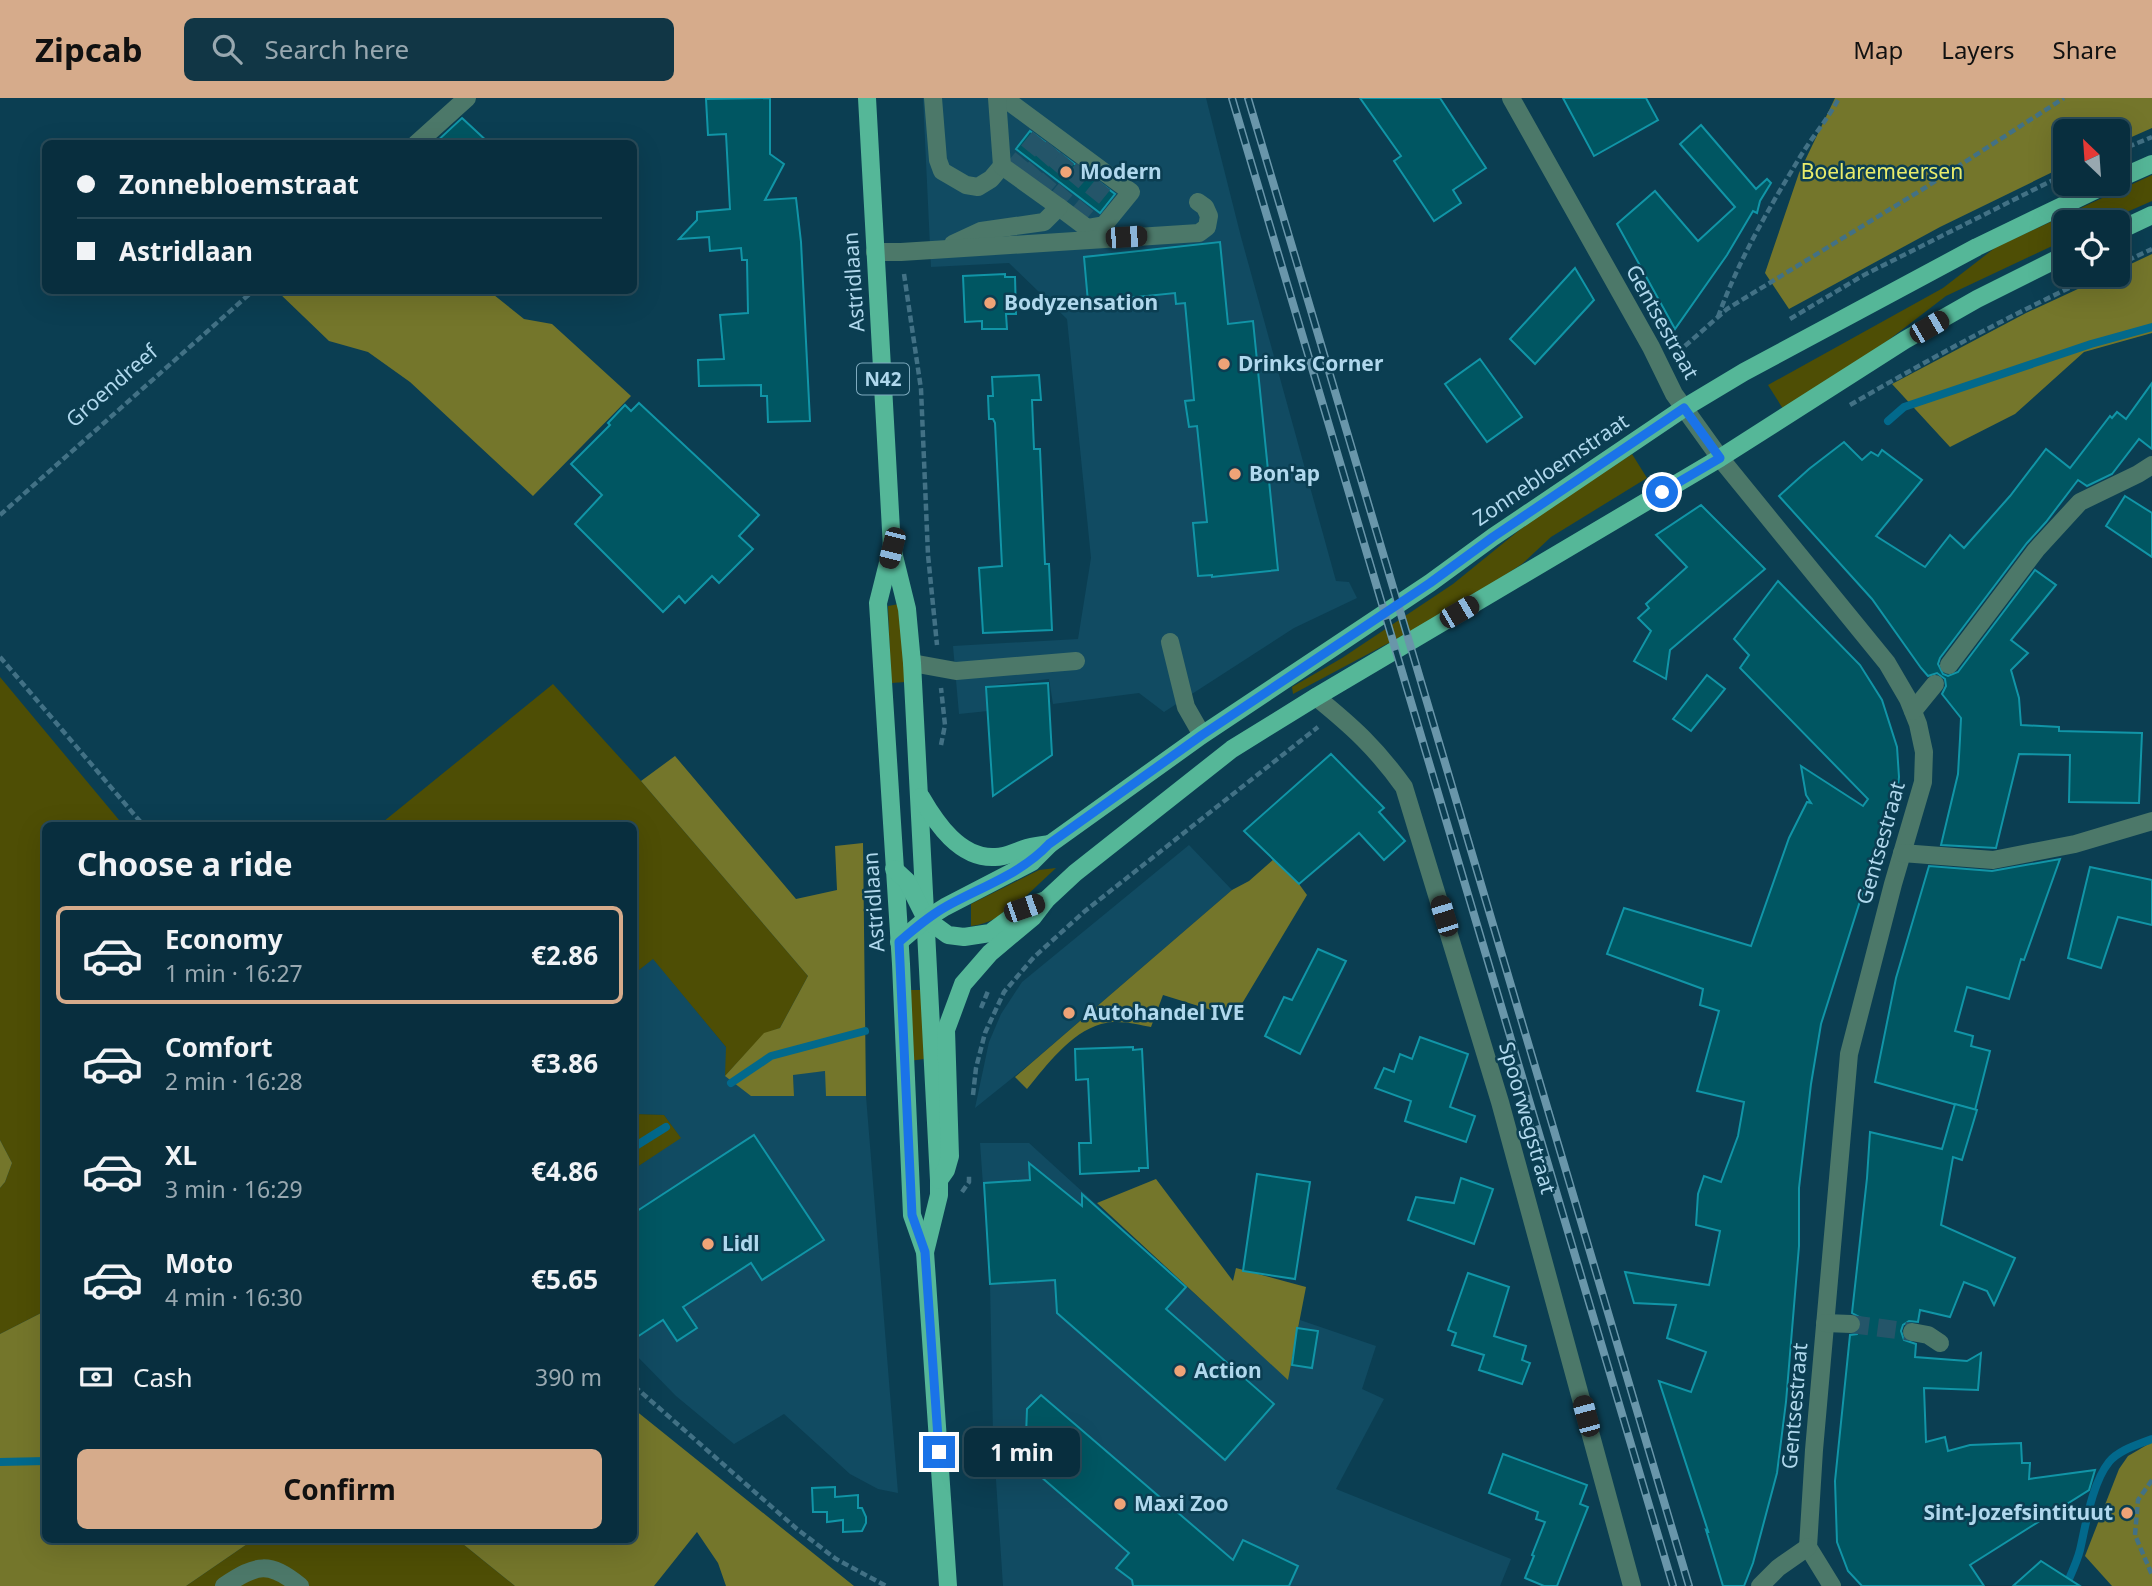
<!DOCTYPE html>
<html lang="en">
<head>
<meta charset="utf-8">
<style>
  :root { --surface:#082e3e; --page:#113645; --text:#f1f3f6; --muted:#98a8b0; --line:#294a58; --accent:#d6ab8b }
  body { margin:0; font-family:"Noto Sans",sans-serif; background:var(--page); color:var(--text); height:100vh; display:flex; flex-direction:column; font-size:26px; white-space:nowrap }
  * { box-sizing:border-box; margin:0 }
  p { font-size:23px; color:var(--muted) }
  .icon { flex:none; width:38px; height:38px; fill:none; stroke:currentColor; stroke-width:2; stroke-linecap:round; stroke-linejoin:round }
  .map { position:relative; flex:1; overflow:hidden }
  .details { position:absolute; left:42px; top:724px; width:595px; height:721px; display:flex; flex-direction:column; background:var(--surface); border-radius:10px; box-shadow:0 7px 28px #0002,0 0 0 2px var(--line) }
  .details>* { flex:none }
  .top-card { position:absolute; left:42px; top:42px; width:595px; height:154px; border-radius:10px; box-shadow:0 7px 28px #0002,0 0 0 2px var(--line); display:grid; align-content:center; height:154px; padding:0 35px; background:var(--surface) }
  .needle { width:46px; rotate:335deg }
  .buttons { position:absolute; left:2053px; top:21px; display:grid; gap:14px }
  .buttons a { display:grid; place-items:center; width:77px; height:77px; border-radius:10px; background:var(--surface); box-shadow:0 7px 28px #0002,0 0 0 2px var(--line); font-size:35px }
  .end { position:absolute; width:32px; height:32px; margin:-16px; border:9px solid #1a73e8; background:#fff; box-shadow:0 0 0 4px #fff }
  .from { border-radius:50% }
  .bubble { position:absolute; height:49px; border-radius:10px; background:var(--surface); box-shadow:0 7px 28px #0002,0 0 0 2px var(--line); font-size:23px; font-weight:700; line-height:49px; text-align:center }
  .car { position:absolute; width:21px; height:42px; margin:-21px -10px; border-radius:9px; box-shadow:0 0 5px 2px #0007; background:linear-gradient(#222 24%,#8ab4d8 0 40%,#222 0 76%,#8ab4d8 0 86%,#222 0) }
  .top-card b { display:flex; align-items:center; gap:24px; height:66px; font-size:26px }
  .top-card b+b { border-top:2px solid var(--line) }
  .top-card i { width:18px; height:18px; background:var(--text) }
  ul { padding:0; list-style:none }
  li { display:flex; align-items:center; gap:21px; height:98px; margin:0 14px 10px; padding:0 21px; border:4px solid transparent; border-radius:10px }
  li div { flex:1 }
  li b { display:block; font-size:26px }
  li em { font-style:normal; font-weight:700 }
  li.selected { border-color:var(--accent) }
  li>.icon { width:63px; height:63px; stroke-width:1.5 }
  h2 { padding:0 35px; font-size:32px; line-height:84px }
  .pay { display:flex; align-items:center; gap:18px; height:77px; padding:0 35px; font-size:26px }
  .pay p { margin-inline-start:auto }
  .cta { display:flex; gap:14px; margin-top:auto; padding:14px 35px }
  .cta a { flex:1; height:80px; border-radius:10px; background:var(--accent); color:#111; font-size:28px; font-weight:700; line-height:80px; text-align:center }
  header { display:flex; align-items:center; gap:42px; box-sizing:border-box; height:98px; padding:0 35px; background:var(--accent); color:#111 }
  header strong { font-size:33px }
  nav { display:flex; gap:38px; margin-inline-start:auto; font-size:24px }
  .search { width:490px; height:63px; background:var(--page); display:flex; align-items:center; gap:18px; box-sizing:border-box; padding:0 24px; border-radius:10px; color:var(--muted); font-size:26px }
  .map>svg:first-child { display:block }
  .built { fill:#114b62 }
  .green { fill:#4e4e05 }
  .forest { fill:#74762b }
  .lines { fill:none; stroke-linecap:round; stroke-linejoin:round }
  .stream { stroke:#02698c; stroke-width:8 }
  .building { fill:#005662; stroke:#1195a7; stroke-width:2 }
  .minor-tunnel { stroke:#245569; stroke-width:18; stroke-dasharray:18 9; stroke-linecap:butt }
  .path { stroke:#427185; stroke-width:4.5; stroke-dasharray:7 3.5; stroke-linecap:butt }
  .minor { stroke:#4c7869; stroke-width:18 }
  .major { stroke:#55b798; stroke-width:18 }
  .rail-casing { stroke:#6996aa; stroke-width:8 }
  .rail { stroke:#0b3e52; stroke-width:5; stroke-dasharray:16; stroke-linecap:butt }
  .route { stroke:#1a73e8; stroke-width:9 }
  .poi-dot { fill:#efa377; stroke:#0b3e52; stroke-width:2.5 }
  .labels { text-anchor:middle; stroke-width:5; stroke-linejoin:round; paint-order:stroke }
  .shield { fill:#0b3e52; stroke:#7eaabe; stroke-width:2 }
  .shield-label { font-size:19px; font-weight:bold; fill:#b0d8ed }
  .poi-label { font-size:21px; font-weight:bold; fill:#b0d8ed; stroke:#0b3e52; text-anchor:start }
  .park-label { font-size:21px; fill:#e9ec6b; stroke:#0b3e52 }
  .street-label { font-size:21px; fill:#b0d8ed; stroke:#0b3e52 }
</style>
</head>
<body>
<header>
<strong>Zipcab</strong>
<div class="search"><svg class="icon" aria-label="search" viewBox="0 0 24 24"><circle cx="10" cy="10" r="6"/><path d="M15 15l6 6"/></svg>Search here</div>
<nav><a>Map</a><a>Layers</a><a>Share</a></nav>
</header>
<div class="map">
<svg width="2152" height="1488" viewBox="0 0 2152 1488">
  <rect width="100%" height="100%" fill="#0b3e52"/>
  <g class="built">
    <path d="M923 0H1206L1241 139 1336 483 1349 484 1357 500 1294 530 1164 614 1139 595 1053 606 1049 581 987 588 988 613 959 616 953 548 1078 541 1091 460 1067 221 1009 165 931 169Z"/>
    <path d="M1189 747 1232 792 1031 965 975 1010 989 944 1001 916 1022 884Z"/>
    <path d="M653 860 726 949 794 998 793 976 826 973 827 998H866L898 1395 878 1391 850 1376 784 1316 734 1346 676 1298 634 1255V1071L680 1039 664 1017 634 1016V876Z"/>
    <path d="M980 1045H1029L1288 1281 1300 1222 1376 1248 1362 1291 1384 1301 1336 1391 1511 1461 1500 1488H1003L993 1337 990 1186Z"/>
  </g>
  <g class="green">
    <path d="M2152 77V103L2104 124H2065V142L1946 198 1852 270 1785 314 1768 287 1943 190 1996 149Z"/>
    <path d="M1632 356 1647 380 1551 439 1522 466 1458 508 1293 596 1292 589 1342 560 1453 486 1533 421Z"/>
    <path d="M899 506 906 584 891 585 888 508Z"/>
    <path d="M0 579 124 728H46L45 1213 0 1236V1090L5 1084 12 1065 0 1042Z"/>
    <path d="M553 586 641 683 808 878 780 930 764 936 725 978 726 949 653 861 634 876V728H378Z"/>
    <path d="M1056 770C1031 792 1006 824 971 828V806L1039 772Z"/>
    <path d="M907 892H923L924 961 909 963Z"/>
    <path d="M634 1016 664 1017 681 1040 634 1071Z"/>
    <path d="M253 1442H458L515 1488H186Z"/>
  </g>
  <g class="forest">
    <path d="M1835 0H2152V30L2118 45V33H2065V68L1940 129 1789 211 1765 175 1799 75Z"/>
    <path d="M2152 156V235L2084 254 2015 316 1950 349 1892 286 2026 215 2108 177H2118V172Z"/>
    <path d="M277 193H489L524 221 552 226 631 298 533 398 410 284 368 254 329 243Z"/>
    <path d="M675 658 796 801 837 792 835 748 863 745 866 998H826L825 973 793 977 794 998H751L725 978 764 935 780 930 808 878 641 683Z"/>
    <path d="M1275 760 1278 762 1276 764 1299 786 1307 797 1234 919 1163 897 1151 929C1136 926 1117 921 1101 926 1070 935 1047 967 1027 991L1015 979 1232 792 1249 783Z"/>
    <path d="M0 1042 12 1065 5 1084 0 1090Z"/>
    <path d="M1156 1081 1233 1183 1236 1170 1306 1189 1288 1282 1097 1105Z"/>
    <path d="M45 1213 46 1442H253L186 1488H0V1236Z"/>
    <path d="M634 1311 635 1312 854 1488H726L718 1465 697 1434 654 1488H515L458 1442H634Z"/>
    <path d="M2152 1344V1488H2112L2085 1458 2119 1371 2128 1358Z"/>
  </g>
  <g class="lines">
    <g class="stream">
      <path d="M1888 323 1904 309 2091 246 2152 229"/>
      <path d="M731 985 771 958 865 933"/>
      <path d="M634 1049 666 1029"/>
      <path d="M0 1364 46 1363"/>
      <path d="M2066 1488C2071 1476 2077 1464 2080 1452 2086 1426 2092 1385 2109 1364 2119 1352 2137 1347 2152 1341"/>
    </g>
  </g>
  <g class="building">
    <path d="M770 0V56L784 66 765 102 796 100 801 144 810 323 768 324 767 298H761V287L699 288 698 262 724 261 720 217 748 215 747 162H742L741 150 710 153 709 139 679 141 697 122V114L730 111 726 36 708 37 706 1Z"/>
    <path d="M1360 0H1440L1486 70 1453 92 1461 105 1434 123 1394 63 1401 58Z"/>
    <path d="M1563 0H1646L1658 22 1594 58Z"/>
    <path d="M462 20 490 46H434Z"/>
    <path d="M1701 27 1756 91 1767 81 1771 85 1760 103 1757 115 1753 113 1727 157 1675 231 1617 126 1655 93 1698 143 1735 109 1680 46Z"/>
    <path d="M1030 33 1115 96 1100 115 1016 51Z"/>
    <path d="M1220 144 1228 226 1253 223 1278 472 1212 479V477L1198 478 1193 425 1207 424 1197 328 1189 329 1185 303 1194 302 1185 205 1176 206 1175 195 1088 204 1084 159Z"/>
    <path d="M1575 170 1594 202 1535 266 1510 241Z"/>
    <path d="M1005 176V179H1015L1016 216H1006L1007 231H982V223L965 224 963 178Z"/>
    <path d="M1480 261 1522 319 1487 344 1445 286Z"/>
    <path d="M1039 277 1041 302H1032L1034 351H1040L1045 466H1049L1052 532 983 535 979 470 1002 468 995 325 993 321H989L988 298H993L992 279Z"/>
    <path d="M2152 285V351L2139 341 2112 376 2087 388 2078 382 2046 424 2027 445 1940 560 1938 566 1943 576 1948 578 1958 574 2035 472 2056 487 2011 542 2028 555 2011 572 2019 600 2021 627 2059 629V633L2142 635 2139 705 2069 704 2070 657 2019 656 1996 750 1941 747 1958 676 1960 641 1961 620 1942 596 1946 588 1945 581 1937 575 1928 578 1921 570 1872 501 1779 398 1809 371 1844 344 1862 362 1871 354 1878 358 1882 352 1922 382 1876 438 1925 469 1950 437 1964 450 2010 398 2046 351 2070 370 2110 318 2112 320 2117 314 2126 321Z"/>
    <path d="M639 305 759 417 739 438 753 451 719 485 712 478 685 505 679 498 663 514 575 426 602 397 571 366 610 327 608 325 625 307 631 313Z"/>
    <path d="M2125 398 2152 415V459L2106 428Z"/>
    <path d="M1701 407 1765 471 1670 552 1666 581 1634 563 1651 533 1638 520 1649 510 1646 506 1687 469 1656 437Z"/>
    <path d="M1778 483 1860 567 1882 602 1897 649 1899 679 1897 698 1888 715 1821 926 1811 986 1799 1090V1148L1786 1304 1777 1375 1753 1465 1744 1488H1723L1706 1432 1708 1433 1659 1283 1691 1294 1706 1254 1667 1240 1676 1207 1634 1205 1625 1174 1709 1187 1720 1133 1696 1127 1698 1096 1704 1078 1721 1084 1738 1038 1744 1004 1697 993 1719 913 1700 907 1703 891 1607 856 1624 810 1751 848 1789 740 1807 704 1811 705 1806 697 1801 668 1863 708 1868 701 1740 570 1749 557 1734 541Z"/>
    <path d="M1707 577 1725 591 1691 633 1673 621Z"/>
    <path d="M1048 585 1052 657 993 698 986 589Z"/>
    <path d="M1331 656 1384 710 1379 714 1405 743 1384 762 1359 735 1299 786 1244 733Z"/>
    <path d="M2060 761 2024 862 2021 861 2009 901 1967 889 1955 933 1973 938 1971 948 1990 953 1975 1012 1875 984 1896 880 1929 768 1992 773Z"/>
    <path d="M2090 769 2152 782V827L2118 819 2101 870 2068 860Z"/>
    <path d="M1318 851 1346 863 1300 956 1265 938 1284 899 1292 902Z"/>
    <path d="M1420 939 1468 956 1450 1009 1475 1018 1466 1044 1405 1023 1411 1003 1375 990 1384 970 1394 974 1400 956 1412 961Z"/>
    <path d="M1133 949V952L1142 951 1148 1070H1139V1073L1080 1076 1079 1045H1091L1088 981 1076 982 1075 951Z"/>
    <path d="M1955 1006 1977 1012 1962 1062 1953 1059 1941 1127 2015 1160 1994 1207 1987 1193 1964 1184 1950 1219 1920 1212 1918 1224 1909 1223 1903 1227 1901 1233 1904 1242 1916 1246 1915 1259 1967 1263 1981 1255 1978 1292 1924 1290 1926 1344 1945 1339 1948 1353 1970 1347 2021 1345 2022 1365H2030L2029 1381 2095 1372 2089 1392 1970 1467 1984 1488H1862L1848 1473 1837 1444 1835 1383 1850 1237 1857 1236 1862 1227 1861 1220 1852 1215 1867 1080 1870 1034 1942 1051Z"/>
    <path d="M754 1037 824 1142 762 1182 751 1165 683 1209 697 1230 677 1243 663 1222 634 1241V1115Z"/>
    <path d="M1029 1065 1082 1108V1096L1186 1189 1166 1211 1274 1306 1225 1362 1057 1215 1055 1182 990 1186 984 1085 1030 1082Z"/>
    <path d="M1257 1076 1310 1084 1295 1181 1243 1173Z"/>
    <path d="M1461 1080 1493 1091 1474 1146 1408 1122 1416 1099 1454 1105Z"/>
    <path d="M1468 1175 1509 1189 1494 1238 1526 1248 1522 1262 1530 1265 1522 1286 1479 1272 1484 1257 1452 1247 1456 1235 1448 1232Z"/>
    <path d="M1297 1230 1318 1233 1312 1270 1292 1267Z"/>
    <path d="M1041 1297 1233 1462 1243 1442 1298 1468 1289 1488H1133L1132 1482 1116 1470 1129 1455 1025 1365 1027 1311Z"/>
    <path d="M1503 1356 1587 1387 1580 1406 1588 1409 1557 1488H1544L1525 1480 1534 1458 1532 1457 1545 1424 1536 1421 1538 1414 1489 1395Z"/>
    <path d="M835 1389V1399L858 1397V1410H862L866 1419V1425L862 1433 843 1434V1422L827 1424V1414H813L812 1390Z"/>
    <path d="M2041 1463 2080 1488H2013Z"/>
  </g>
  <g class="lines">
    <g class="minor-tunnel">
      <path d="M1011 74 1046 31"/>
      <path d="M1024 83 1060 42"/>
      <path d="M1038 94 1074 52"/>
      <path d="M1054 105 1090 63"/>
      <path d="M1075 121 1110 78"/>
      <path d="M1851 1226 1912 1234"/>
    </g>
    <g class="path">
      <path d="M2118 53 2152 39"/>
      <path d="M2118 167 2152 151"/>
      <path d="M904 176 921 291 928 457 937 547"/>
      <path d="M1718 219C1738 163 1769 110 1800 59 1812 39 1828 21 1839 0"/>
      <path d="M1790 221 1862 178 2065 76"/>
      <path d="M1677 255 1727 211 1923 91 2064 0"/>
      <path d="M1850 307C1931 260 2012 216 2097 177"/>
      <path d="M0 417 254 192"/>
      <path d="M0 559 144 728"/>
      <path d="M941 647 945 627 941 590"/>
      <path d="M981 910 988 893"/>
      <path d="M973 997 976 970 985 935 1004 894 1034 859 1085 813 1318 629"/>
      <path d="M962 1094 969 1084V1077"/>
      <path d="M634 1288 797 1431 836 1461 886 1488"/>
      <path d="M2152 1382 2138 1402 2135 1437 2152 1477"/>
    </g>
    <g class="minor">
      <path d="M933 0 938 62 942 73 966 87 978 89 991 81 1002 68"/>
      <path d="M1004 0 1131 94 1104 127 1087 130 1059 109"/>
      <path d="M1511 0 1651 249 1674 296 1720 360 1887 565 1908 601 1918 626 1924 654 1923 684 1893 786 1849 956 1814 1352 1808 1449 1832 1488"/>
      <path d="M416 46 467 0"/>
      <path d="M953 146 981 133 1044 124 1059 109 1002 68 997 0"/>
      <path d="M875 154H901L1199 135 1207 129 1209 118 1205 109 1198 104"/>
      <path d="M1170 544 1186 609 1202 637"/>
      <path d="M912 565 956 573 1076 563"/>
      <path d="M1949 567 2036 452 2080 404 2138 376 2152 367"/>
      <path d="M1316 599C1353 629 1376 650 1404 689L1500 1004 1632 1488"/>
      <path d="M1913 613 1935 586"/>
      <path d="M1902 755 1993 762 2075 746 2152 723"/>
      <path d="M1825 1225 1851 1226"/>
      <path d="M1912 1234 1928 1237 1940 1245"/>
      <path d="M224 1488C257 1466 269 1463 300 1488"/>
      <path d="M1760 1488 1778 1470 1808 1449"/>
    </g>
    <g class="major">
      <path d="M867 0 892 450 907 511 912 565 939 1082V1097L925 1154"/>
      <path d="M2118 81 2152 66"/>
      <path d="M2118 133 2152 117"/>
      <path d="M891 453 878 505 901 866 912 1117 925 1154 948 1488"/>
      <path d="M921 699C936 725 960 761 995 759 1007 759 1016 753 1027 750 1035 748 1042 747 1050 746"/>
      <path d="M894 771 907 783 926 821 948 837 964 839 990 835 1024 810 1046 802"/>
      <path d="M899 844 926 821 945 809 1032 764 1050 746 1202 637 1430 485 1493 439 1684 310 1744 274 1977 149 2108 86"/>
      <path d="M939 1082 946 1072 950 1058 946 932 963 886 990 855 1033 819 1046 802 1075 775 1232 651 1316 599 1720 360 1905 242 1977 201 2065 157"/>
    </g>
    <defs>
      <g id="rail">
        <path d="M1232 0 1673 1488"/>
        <path d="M1248 0 1689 1488"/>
      </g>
    </defs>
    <use href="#rail" class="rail-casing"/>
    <use href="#rail" class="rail"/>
  </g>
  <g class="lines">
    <path class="route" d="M939 1354 925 1154 912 1117 899 844C914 831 929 818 947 808 983 788 1021 776 1049 746L1202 637 1430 485 1493 439 1684 310 1720 360 1662 394"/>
  </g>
  <g class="poi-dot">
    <circle cx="1066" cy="74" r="7"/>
    <circle cx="990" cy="205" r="7"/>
    <circle cx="1224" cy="266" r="7"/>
    <circle cx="1235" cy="376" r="7"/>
    <circle cx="1069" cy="915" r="7"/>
    <circle cx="708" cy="1146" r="7"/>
    <circle cx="1180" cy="1273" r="7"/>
    <circle cx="1120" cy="1406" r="7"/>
    <circle cx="2127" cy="1415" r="7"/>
  </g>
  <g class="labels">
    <rect class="shield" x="857" y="265.5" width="52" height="31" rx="5"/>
    <g class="shield-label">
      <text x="883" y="288">N42</text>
    </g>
    <g class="poi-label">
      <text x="1080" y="81">Modern</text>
      <text x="1004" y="212">Bodyzensation</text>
      <text x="1238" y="273">Drinks Corner</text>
      <text x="1249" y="383">Bon'ap</text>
      <text x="1083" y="922">Autohandel IVE</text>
      <text x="722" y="1153">Lidl</text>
      <text x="1194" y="1280">Action</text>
      <text x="1134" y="1413">Maxi Zoo</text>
      <text x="2113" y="1422" text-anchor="end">Sint-Jozefsintituut</text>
    </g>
    <g class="park-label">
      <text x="1882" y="81">Boelaremeersen</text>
    </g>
    <g class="street-label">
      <text transform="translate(854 184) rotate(-94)" y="7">Astridlaan</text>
      <text transform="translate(1662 224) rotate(61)" y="7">Gentsestraat</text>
      <text transform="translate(112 288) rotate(-41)" y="7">Groendreef</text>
      <text transform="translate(1551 372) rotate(-34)" y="7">Zonnebloemstraat</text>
      <text transform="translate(1881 745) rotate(-74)" y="7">Gentsestraat</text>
      <text transform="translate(874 804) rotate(-94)" y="7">Astridlaan</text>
      <text transform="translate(1527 1020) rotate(74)" y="7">Spoorwegstraat</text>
      <text transform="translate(1795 1308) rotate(-85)" y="7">Gentsestraat</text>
    </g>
  </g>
</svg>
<div class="buttons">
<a><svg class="needle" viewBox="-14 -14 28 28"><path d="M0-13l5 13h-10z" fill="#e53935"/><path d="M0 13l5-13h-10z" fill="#98a8b0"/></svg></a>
<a><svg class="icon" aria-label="locate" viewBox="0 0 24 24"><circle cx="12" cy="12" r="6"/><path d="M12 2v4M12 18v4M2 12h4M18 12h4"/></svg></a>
</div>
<i class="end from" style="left:1662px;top:394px"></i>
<i class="end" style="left:939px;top:1354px"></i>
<div class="bubble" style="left:964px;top:1330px;width:116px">1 min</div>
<i class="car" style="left:1126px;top:139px;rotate:86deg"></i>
<i class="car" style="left:1929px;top:229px;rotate:60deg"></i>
<i class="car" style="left:892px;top:450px;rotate:194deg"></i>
<i class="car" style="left:1459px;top:514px;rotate:60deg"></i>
<i class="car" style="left:1024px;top:810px;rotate:71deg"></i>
<i class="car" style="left:1444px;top:818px;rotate:343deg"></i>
<i class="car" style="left:1586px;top:1318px;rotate:345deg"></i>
<div class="top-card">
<b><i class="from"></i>Zonnebloemstraat</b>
<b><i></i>Astridlaan</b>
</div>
<section class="details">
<h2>Choose a ride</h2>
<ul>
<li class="selected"><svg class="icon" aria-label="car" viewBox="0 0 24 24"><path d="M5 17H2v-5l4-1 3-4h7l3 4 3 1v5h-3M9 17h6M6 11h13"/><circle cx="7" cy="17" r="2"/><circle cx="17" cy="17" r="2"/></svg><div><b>Economy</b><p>1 min · 16:27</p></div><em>€2.86</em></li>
<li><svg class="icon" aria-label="car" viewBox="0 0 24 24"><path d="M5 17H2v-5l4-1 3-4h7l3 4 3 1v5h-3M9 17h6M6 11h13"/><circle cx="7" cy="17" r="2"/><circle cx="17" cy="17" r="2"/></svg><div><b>Comfort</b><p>2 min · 16:28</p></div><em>€3.86</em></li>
<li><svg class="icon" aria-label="car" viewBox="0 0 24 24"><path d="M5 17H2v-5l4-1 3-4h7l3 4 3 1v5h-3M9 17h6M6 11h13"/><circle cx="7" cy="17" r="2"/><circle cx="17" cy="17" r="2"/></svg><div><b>XL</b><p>3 min · 16:29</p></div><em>€4.86</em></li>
<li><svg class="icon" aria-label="car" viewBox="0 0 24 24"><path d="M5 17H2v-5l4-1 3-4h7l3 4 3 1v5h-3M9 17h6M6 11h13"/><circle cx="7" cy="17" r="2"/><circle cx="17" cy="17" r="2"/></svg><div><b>Moto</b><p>4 min · 16:30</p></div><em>€5.65</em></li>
</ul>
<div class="pay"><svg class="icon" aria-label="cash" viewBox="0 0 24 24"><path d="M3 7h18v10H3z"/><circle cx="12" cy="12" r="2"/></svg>Cash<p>390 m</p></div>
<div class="cta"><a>Confirm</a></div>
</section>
</div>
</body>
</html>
